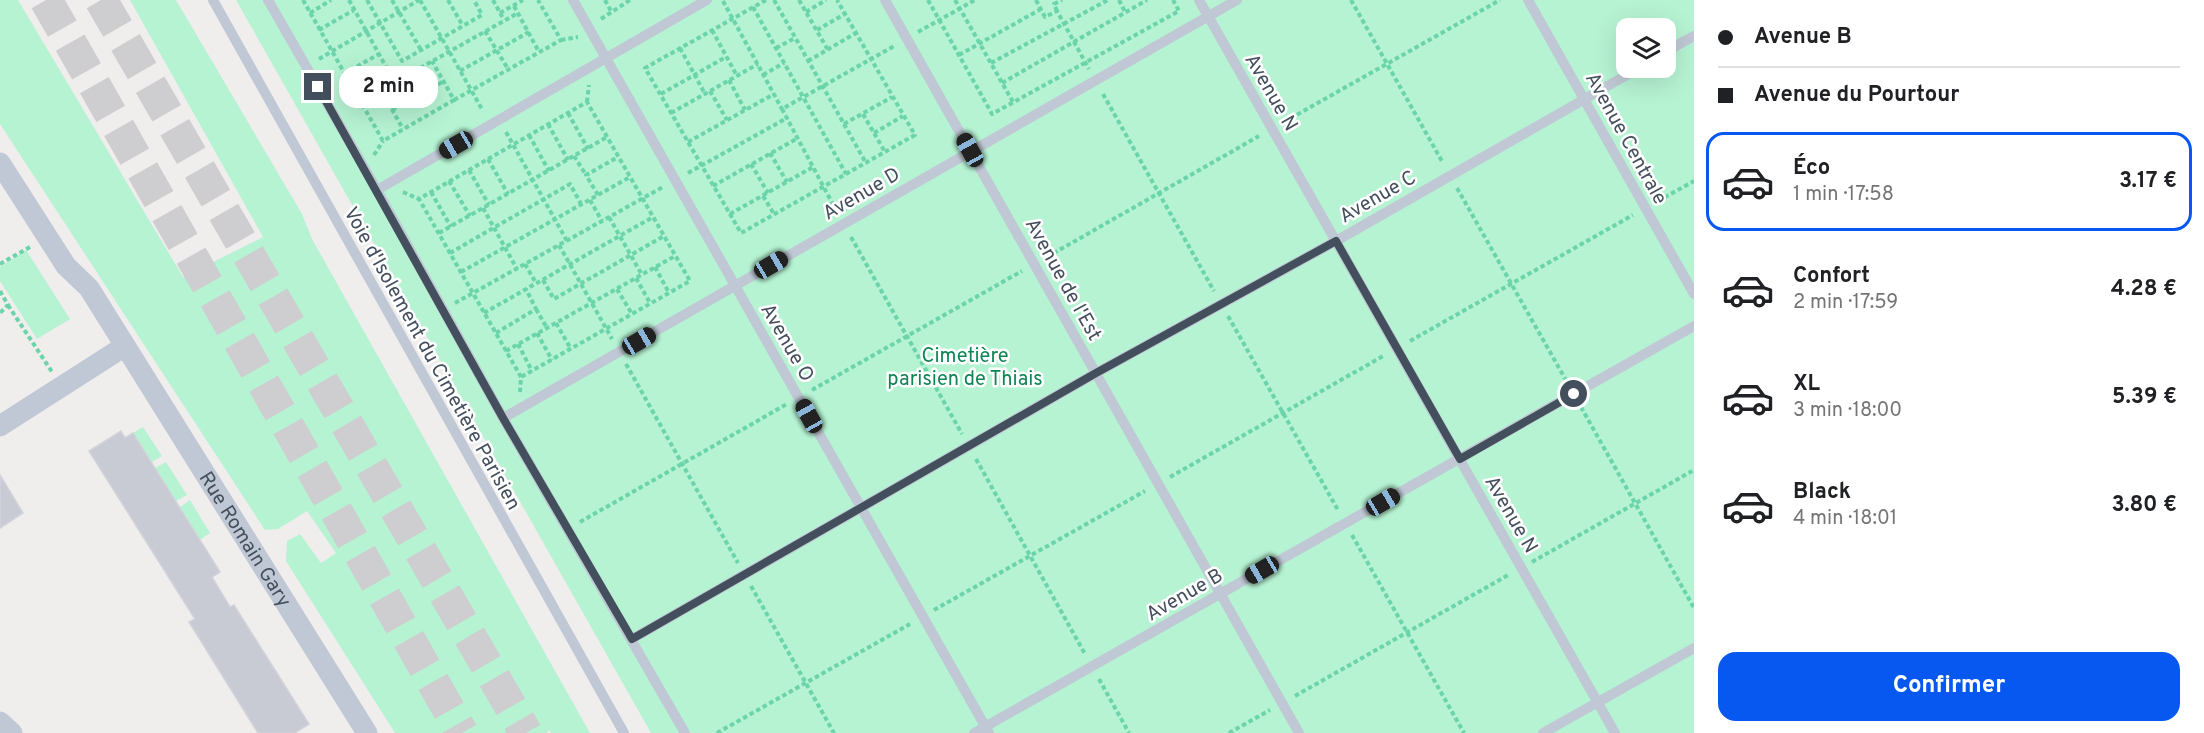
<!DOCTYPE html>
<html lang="fr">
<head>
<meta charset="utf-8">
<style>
  :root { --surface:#fff; --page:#f6f6f6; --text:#202124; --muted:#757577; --line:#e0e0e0; --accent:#0758f0 }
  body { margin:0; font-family:Overpass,sans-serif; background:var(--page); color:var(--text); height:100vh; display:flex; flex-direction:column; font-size:22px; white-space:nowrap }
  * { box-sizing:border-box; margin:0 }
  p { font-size:20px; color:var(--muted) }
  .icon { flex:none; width:33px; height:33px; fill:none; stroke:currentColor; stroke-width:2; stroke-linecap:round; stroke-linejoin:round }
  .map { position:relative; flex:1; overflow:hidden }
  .panel { display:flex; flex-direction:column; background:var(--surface); width:510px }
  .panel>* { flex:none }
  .banner { display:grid; align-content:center; height:132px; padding:0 24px; background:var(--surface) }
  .buttons { position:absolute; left:1616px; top:18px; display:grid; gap:12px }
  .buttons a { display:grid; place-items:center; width:60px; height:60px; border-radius:12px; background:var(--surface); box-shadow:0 6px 24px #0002; font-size:30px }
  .end { position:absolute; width:27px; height:27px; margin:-14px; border:8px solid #444f5d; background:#fff; box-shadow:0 0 0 3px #fff }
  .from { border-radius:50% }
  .bubble { position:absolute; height:42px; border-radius:18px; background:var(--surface); box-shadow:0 6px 24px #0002; font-size:20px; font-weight:700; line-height:42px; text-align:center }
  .car { position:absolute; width:18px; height:36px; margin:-18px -9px; border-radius:8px; box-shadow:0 0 4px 2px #0007; background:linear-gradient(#222 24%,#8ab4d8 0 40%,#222 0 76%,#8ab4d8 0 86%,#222 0) }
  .banner b { display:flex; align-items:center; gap:21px; height:57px; font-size:22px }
  .banner b+b { border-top:2px solid var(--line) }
  .banner i { width:15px; height:15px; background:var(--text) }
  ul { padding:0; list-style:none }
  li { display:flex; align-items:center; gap:18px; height:99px; margin:0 12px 9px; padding:0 12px; border:3px solid transparent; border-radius:18px }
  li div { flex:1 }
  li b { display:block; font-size:22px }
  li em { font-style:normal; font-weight:700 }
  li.selected { border-color:var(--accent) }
  li>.icon { width:54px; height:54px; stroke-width:1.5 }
  .button { display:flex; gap:12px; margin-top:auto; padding:12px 24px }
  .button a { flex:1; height:69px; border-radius:18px; background:var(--accent); color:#fff; font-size:24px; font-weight:700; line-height:69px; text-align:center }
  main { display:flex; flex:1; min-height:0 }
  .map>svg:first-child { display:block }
  .green { fill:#b6f3d3; fill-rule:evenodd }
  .building { fill:#c9cbd4; stroke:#d1d2da; stroke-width:1.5 }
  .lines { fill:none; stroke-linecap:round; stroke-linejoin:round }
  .highway-tunnel { stroke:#cecdd0; stroke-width:33; stroke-dasharray:33 16; stroke-linecap:butt }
  .path { stroke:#6bd4aa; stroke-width:4; stroke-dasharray:4.5 3; stroke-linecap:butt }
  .lane { stroke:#bfc8d4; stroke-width:10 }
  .street { stroke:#bfc8d4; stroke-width:21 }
  .route { stroke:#444f5d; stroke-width:8 }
  .labels { text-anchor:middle; stroke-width:5; stroke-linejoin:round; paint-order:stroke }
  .street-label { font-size:20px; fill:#444f5d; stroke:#fff }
  .park-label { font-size:20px; fill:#0d8554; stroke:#fff }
</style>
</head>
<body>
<main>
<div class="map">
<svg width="1694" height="733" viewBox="0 0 1694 733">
  <rect width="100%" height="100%" fill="#f0eded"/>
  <g class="green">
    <path d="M0 0H18L183 277 263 237 130 0H176L302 214 312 239 590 733H551L550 730 546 733H395L286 561 287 541 300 534 321 563 336 553 307 511 278 529 265 530 0 124Z"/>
    <path d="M236 0H1694V733H651ZM1626 28H1665V68H1626Z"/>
    <path d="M26 250 70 319 37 339 0 281V267Z"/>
    <path d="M143 427 162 456 152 462 133 433Z"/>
    <path d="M166 462 187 495 176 501 155 468Z"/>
    <path d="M190 500 210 533 200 540 180 507Z"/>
  </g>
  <g class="building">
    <path d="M121 431 125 438 133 433 220 572 212 577 230 607 234 605 309 724 295 733H258L189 622 195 619 89 451Z"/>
    <path d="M0 475 23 513 0 528Z"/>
  </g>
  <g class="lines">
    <g class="highway-tunnel">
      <path d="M46 0 462 733"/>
      <path d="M101 0 526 733"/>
    </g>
    <g class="path">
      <path d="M303 0 383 141 454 100 432 61"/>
      <path d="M349 0 395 83"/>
      <path d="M367 0 402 61 482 15 474 0"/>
      <path d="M392 0 421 50"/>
      <path d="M420 0 483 111"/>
      <path d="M448 0 463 26"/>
      <path d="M493 0 504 20"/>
      <path d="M605 0 611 11"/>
      <path d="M766 0 645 68 741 233 915 135 837 0"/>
      <path d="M774 0 866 163"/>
      <path d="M799 0 828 50"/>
      <path d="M928 0 992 114 1179 11 1173 0"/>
      <path d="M955 0 1013 102"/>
      <path d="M1036 0 1045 17 1057 11 1089 69"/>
      <path d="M1119 0 1125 12"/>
      <path d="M1351 0 1443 163"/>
      <path d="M723 1 782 109"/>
      <path d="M514 6 539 52"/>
      <path d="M753 7 846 174"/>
      <path d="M1057 11 1054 4 1062 0"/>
      <path d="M806 12 826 0"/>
      <path d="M310 13 331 0"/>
      <path d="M500 13 523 0"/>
      <path d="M601 19 630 0"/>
      <path d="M319 30 354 10"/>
      <path d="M712 30 737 76"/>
      <path d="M817 30 845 14"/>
      <path d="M485 31 508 69"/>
      <path d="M918 32 975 0"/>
      <path d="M561 40 578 37"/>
      <path d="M680 48 705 94"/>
      <path d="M776 48 795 38"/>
      <path d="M959 55 1041 9"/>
      <path d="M319 59 419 0"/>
      <path d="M808 61 856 33"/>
      <path d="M991 63 1108 0"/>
      <path d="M460 71 529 32"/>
      <path d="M344 74 379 54"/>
      <path d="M763 75 784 63"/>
      <path d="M729 80 745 110"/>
      <path d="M377 83 403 129"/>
      <path d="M1002 83 1147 0"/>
      <path d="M381 90 518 13"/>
      <path d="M710 91 727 120"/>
      <path d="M661 94 726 57"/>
      <path d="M1103 94 1214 291"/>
      <path d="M356 95 390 75"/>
      <path d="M454 100 561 40 538 0"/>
      <path d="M587 102 589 85"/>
      <path d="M392 110 444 81"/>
      <path d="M568 113 588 149"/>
      <path d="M671 113 758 64"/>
      <path d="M863 114 885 152"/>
      <path d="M1284 122 1500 0"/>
      <path d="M548 124 568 160"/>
      <path d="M844 124 892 97"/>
      <path d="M506 132 567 241"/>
      <path d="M874 133 903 116"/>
      <path d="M529 135 549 171"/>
      <path d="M688 142 774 94"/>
      <path d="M770 153 787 182"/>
      <path d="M374 155 383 141"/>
      <path d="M574 156 586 175"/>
      <path d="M488 159 508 194"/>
      <path d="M751 164 768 193"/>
      <path d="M469 170 489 205"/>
      <path d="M688 173 787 118"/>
      <path d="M449 181 470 216"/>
      <path d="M713 186 798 138"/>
      <path d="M1457 188 1567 382"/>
      <path d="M403 192 419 199"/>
      <path d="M431 192 451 227"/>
      <path d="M598 195 586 175 618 157"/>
      <path d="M763 196 774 214"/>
      <path d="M590 200 602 221"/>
      <path d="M1658 201 1694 181"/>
      <path d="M483 208 517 269"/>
      <path d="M837 212 782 109 896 45"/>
      <path d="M730 214 813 167"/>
      <path d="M609 217 642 275"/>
      <path d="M439 233 607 137"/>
      <path d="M851 237 962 434"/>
      <path d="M559 245 612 339"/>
      <path d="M450 253 570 184 581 204"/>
      <path d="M1047 257 1259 136"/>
      <path d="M0 264 30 247"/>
      <path d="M525 264 536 283"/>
      <path d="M655 267 669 293"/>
      <path d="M461 272 630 177"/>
      <path d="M636 278 650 303"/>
      <path d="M543 280 554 299 664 236"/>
      <path d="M617 289 632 314"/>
      <path d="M0 291 8 305 0 313"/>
      <path d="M455 303 663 187"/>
      <path d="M8 305 52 372"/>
      <path d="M536 309 547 328"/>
      <path d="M484 313 653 217"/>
      <path d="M1228 316 1338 510"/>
      <path d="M556 323 571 349"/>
      <path d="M496 333 536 309 526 289"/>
      <path d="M537 333 552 360"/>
      <path d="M1410 341 1633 215"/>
      <path d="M518 344 532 371"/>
      <path d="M506 351 675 256"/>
      <path d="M626 364 738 563"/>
      <path d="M812 390 1022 271"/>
      <path d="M520 392 521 377 419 199 587 102 690 281 521 377"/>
      <path d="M1581 407 1694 608"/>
      <path d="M976 459 1085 654"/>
      <path d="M1170 477 1385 355"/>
      <path d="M580 522 787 404"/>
      <path d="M1352 535 1464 733"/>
      <path d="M1532 562 1694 470"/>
      <path d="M751 586 834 733"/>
      <path d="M934 610 1145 491"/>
      <path d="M1099 679 1129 733"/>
      <path d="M1295 696 1510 574"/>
      <path d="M717 733 910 624"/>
      <path d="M1229 733 1270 710"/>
    </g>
    <g class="lane">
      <path d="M213 0 624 733"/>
      <path d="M268 0 377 190 503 418 685 733"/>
      <path d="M573 0 989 733"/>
      <path d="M885 0 1299 733"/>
      <path d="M1199 0 1615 733"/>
      <path d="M1528 0 1694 294"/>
      <path d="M1665 52 1694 36"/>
      <path d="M377 190 707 0"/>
      <path d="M503 418 1237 0"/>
      <path d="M632 639 1096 373 1336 241 1639 68"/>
      <path d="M974 733 1694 326"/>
      <path d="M1543 733 1694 648"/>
    </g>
    <g class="street">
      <path id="s1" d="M0 163 66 266 89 288 367 733"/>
      <path d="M0 426 125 346"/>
      <path d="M0 722 12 733"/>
    </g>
  </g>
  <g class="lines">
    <path class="route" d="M318 87 503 418 632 639 1096 373 1336 241 1460 459 1574 394"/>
  </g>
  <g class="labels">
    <g class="street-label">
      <text transform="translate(1272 92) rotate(60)" y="7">Avenue N</text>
      <text transform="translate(1627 138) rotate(61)" y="7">Avenue Centrale</text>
      <text transform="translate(861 193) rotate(-30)" y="7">Avenue D</text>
      <text transform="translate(1377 196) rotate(-30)" y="7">Avenue C</text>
      <text transform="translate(1064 279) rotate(61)" y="7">Avenue de l'Est</text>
      <text transform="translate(788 342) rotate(60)" y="7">Avenue O</text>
      <text transform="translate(433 358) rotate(61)" y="7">Voie d'Isolement du Cimetière Parisien</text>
      <text transform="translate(1512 514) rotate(60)" y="7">Avenue N</text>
      <text dy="7" stroke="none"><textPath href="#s1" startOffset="450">Rue Romain Gary</textPath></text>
      <text transform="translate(1184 594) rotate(-30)" y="7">Avenue B</text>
    </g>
    <g class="park-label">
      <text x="965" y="362">Cimetière<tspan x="965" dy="23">parisien de Thiais</tspan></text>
    </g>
  </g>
</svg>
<div class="buttons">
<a><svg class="icon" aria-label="layers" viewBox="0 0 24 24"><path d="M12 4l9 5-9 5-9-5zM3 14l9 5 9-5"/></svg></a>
</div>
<i class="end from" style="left:1574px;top:394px"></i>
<i class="end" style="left:318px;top:87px"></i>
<div class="bubble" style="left:339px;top:66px;width:99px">2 min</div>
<i class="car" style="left:456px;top:145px;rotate:240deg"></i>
<i class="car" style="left:970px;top:150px;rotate:331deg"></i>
<i class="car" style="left:771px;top:265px;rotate:60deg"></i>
<i class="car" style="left:639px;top:341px;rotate:60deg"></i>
<i class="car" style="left:809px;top:416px;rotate:331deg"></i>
<i class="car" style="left:1383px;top:502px;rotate:60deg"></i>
<i class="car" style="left:1262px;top:570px;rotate:240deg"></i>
</div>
<section class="panel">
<div class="banner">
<b><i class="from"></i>Avenue B</b>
<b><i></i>Avenue du Pourtour</b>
</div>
<ul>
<li class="selected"><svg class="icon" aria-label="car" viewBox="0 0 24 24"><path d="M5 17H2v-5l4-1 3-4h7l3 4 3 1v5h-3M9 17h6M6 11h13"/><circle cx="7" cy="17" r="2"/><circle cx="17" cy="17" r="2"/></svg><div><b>Éco</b><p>1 min · 17:58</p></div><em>3.17 €</em></li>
<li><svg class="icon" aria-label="car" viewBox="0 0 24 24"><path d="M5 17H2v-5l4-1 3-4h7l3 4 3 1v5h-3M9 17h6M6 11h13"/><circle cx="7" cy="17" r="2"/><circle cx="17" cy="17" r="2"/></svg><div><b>Confort</b><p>2 min · 17:59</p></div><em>4.28 €</em></li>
<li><svg class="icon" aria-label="car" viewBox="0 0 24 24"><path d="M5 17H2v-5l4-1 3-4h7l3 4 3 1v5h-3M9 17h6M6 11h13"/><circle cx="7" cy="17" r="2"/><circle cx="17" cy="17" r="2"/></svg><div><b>XL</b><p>3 min · 18:00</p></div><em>5.39 €</em></li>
<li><svg class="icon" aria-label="car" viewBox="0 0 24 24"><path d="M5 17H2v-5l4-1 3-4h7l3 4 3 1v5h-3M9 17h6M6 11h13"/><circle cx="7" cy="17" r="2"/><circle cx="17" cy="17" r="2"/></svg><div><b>Black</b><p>4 min · 18:01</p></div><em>3.80 €</em></li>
</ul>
<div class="button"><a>Confirmer</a></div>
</section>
</main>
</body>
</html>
